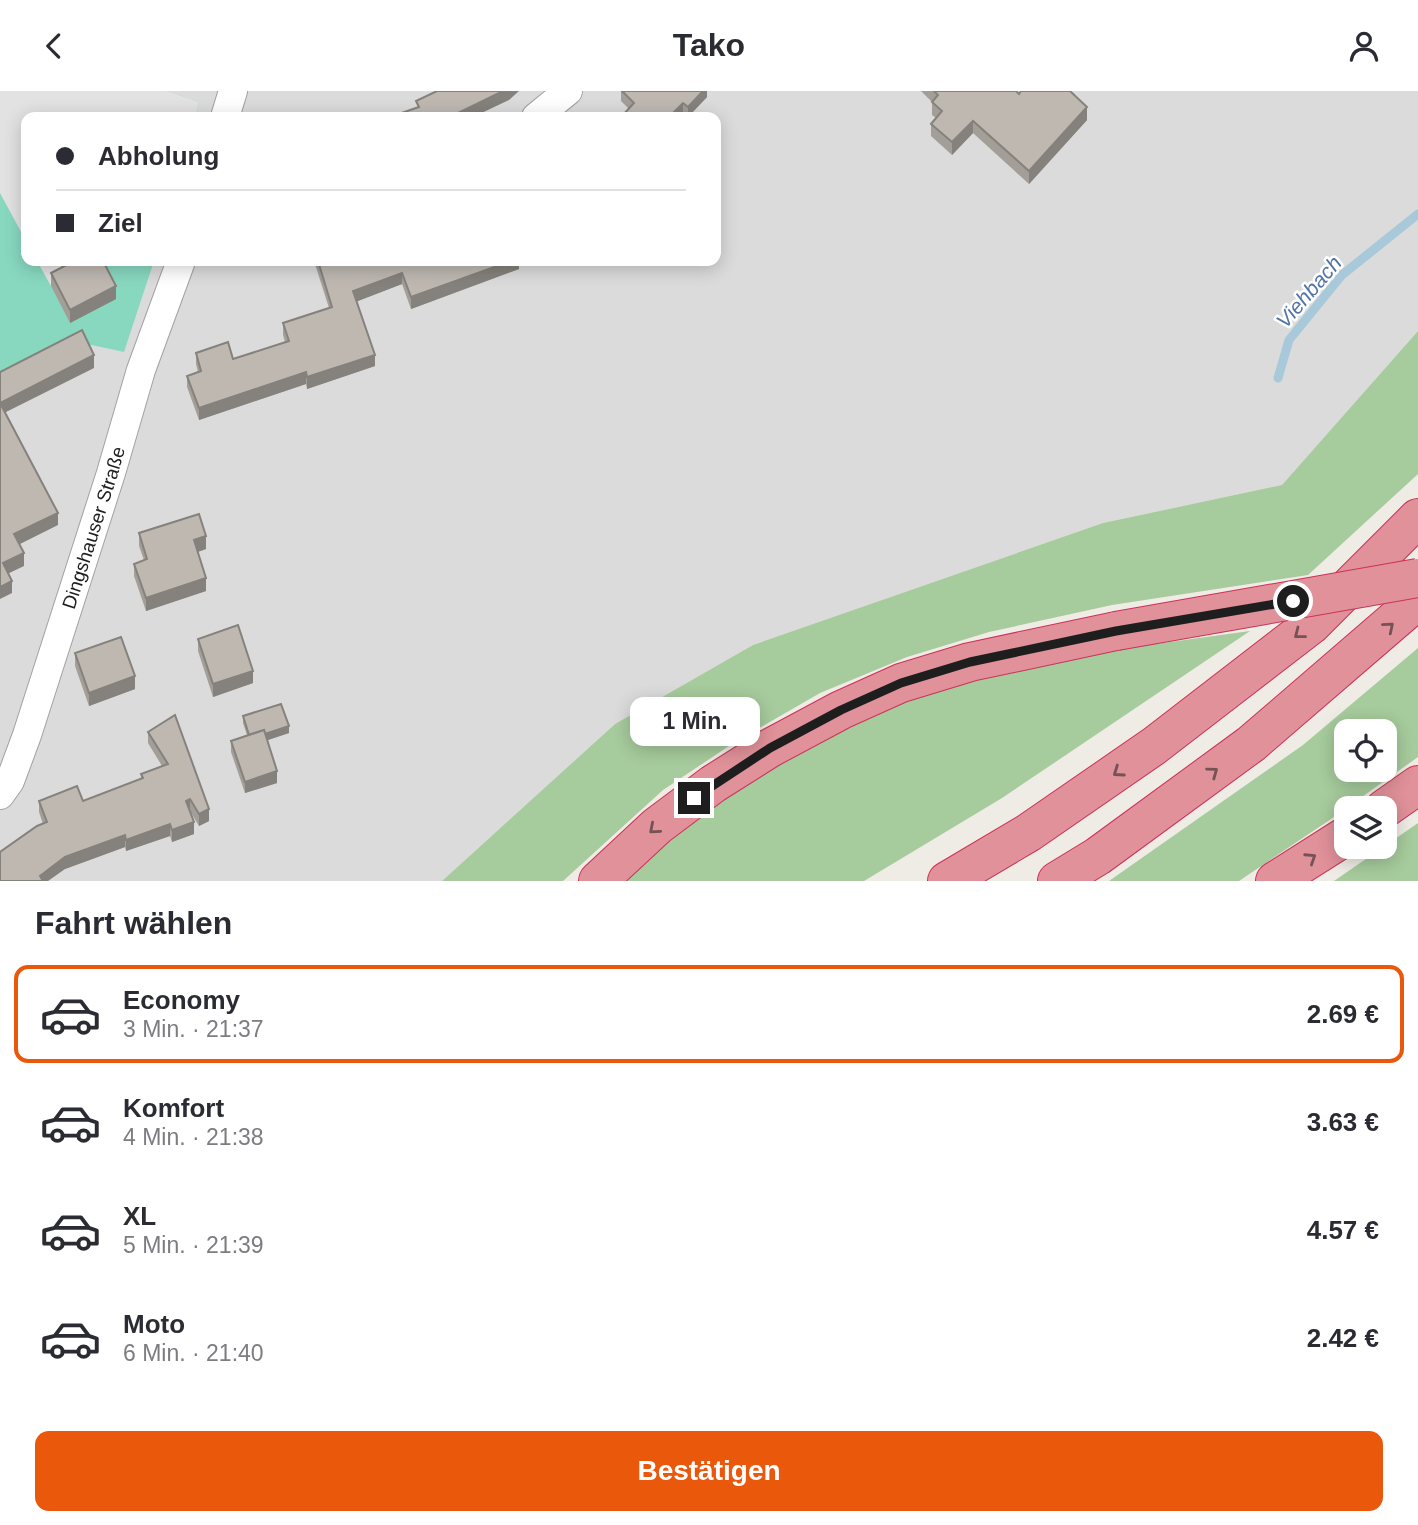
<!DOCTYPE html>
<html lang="de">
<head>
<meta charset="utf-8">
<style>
  :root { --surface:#fff; --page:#f7f7f7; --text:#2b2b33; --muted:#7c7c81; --line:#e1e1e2; --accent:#ea580c }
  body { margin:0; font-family:Arial,sans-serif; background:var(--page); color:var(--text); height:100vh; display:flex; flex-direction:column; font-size:26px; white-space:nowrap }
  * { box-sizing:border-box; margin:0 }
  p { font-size:23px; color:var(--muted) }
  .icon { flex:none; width:38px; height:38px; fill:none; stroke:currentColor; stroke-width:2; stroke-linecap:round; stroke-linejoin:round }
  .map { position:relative; height:790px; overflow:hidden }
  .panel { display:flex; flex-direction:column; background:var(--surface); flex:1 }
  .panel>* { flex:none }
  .hud { position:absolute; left:21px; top:21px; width:700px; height:154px; border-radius:14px; box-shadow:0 4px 18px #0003; display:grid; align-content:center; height:154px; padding:0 35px; background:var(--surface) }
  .tools { position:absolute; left:1334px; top:628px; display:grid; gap:14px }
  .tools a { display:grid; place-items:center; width:63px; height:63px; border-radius:14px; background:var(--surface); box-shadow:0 4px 18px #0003; font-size:35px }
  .end { position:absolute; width:32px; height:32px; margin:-16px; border:9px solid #1e1e1e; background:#fff; box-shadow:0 0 0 4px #fff }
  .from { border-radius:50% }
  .bubble { position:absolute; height:49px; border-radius:14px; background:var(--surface); box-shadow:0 4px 18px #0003; font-size:23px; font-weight:700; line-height:49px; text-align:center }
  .hud b { display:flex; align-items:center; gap:24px; height:66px; font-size:26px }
  .hud b+b { border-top:2px solid var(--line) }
  .hud i { width:18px; height:18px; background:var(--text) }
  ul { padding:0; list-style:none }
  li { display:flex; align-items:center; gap:21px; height:98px; margin:0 14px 10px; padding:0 21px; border:4px solid transparent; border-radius:14px }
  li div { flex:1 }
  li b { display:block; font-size:26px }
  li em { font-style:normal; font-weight:700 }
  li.current { border-color:var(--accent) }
  li>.icon { width:63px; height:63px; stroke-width:1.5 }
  h2 { padding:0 35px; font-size:32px; line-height:84px }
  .button { display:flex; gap:14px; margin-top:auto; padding:14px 35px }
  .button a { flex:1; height:80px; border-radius:14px; background:var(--accent); color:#fff; font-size:28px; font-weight:700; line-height:80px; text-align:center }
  header { display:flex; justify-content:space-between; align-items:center; height:91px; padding:0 35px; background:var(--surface); font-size:32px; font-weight:700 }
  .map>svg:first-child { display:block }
  .residential { fill:#dcdbdb; fill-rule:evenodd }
  .forest { fill:#a6cb9c; fill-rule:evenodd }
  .pitch { fill:#88d8c0 }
  .parking { fill:#e2e2e2 }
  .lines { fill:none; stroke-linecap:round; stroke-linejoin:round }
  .stream { stroke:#a8c9d9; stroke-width:9 }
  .street-casing { stroke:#a2a2a2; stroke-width:30 }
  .highway-casing { stroke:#cd3059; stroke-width:40 }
  .street { stroke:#fff; stroke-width:28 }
  .highway { stroke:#e09199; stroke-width:38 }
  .highway-bridge-casing { stroke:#cd3059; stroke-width:40; stroke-linecap:butt }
  .highway-bridge { stroke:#e09199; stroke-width:38 }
  .wall { fill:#a39e98 }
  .shaded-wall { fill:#85817c }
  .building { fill:#beb8b1; stroke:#85817c; stroke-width:2 }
  .oneway { stroke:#755255 }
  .route { stroke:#1e1e1e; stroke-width:9 }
  .labels { text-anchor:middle; stroke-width:5; stroke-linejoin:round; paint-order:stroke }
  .street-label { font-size:19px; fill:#1e1e1e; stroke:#fff }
  .water-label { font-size:21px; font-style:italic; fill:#5174a7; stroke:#fff }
</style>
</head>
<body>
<header><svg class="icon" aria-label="back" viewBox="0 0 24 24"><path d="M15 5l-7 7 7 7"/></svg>Tako<svg class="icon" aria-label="person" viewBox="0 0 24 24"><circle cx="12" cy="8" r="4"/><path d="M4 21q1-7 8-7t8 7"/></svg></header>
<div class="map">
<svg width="1418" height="790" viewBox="0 0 1418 790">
  <rect width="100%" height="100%" fill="#eeece4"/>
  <path class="residential" d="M0 0H1418V240L1282 394 1103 432 753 554 615 633 442 790H0ZM26 26H716V170H26Z"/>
  <g class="forest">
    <path d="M1418 240V383L1308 484 1112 514 989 541 907 566 820 602 735 651 663 699 563 790H442L615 633 753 554 1103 432 1282 394Z"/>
    <path d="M1250 540 1002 707 864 790H620L711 717 809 655 917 606 1012 577 1119 558Z"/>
    <path d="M1418 557V666L1331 728 1239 790H1109L1303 654ZM1384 640V679H1346V640Z"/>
    <path d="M1418 732V790H1334Z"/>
  </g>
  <path class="pitch" d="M0 0H167L199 11 195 26H26V170H154L124 261 82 252 0 294Z"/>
  <g class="parking">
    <path d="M0 0H167L199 11 195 26H26V150L0 102Z"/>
    <path d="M37 170H97L51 195Z"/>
  </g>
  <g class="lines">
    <path class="stream" d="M1278 287 1289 249 1342 184 1418 123"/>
    <defs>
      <g id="street">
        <path d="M225 26 233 0"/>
        <path d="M536 26 568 0"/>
        <path id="s1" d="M0 704 10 690 27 644 111 382 141 279 181 170"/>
      </g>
      <g id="highway">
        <path d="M1384 718 1418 694"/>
        <path d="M598 790 657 735 713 693 770 657 841 619 901 592 970 571 1116 540"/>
        <path d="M947 790 1028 742 1154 655 1311 534 1418 427"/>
        <path d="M1057 790 1098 765 1251 653 1418 509"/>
        <path d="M1275 790 1346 745"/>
      </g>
    </defs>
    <use href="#street" class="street-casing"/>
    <use href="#highway" class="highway-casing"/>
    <use href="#street" class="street"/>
    <use href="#highway" class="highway"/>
    <defs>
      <path id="highway-bridge" d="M1116 540 1418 487"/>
    </defs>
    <use href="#highway-bridge" class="highway-bridge-casing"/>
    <use href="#highway-bridge" class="highway-bridge"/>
  </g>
  <g class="wall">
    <path d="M621 0H707V6L688 26 683 22 679 26H621L629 18 621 10Z"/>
    <path d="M921 0H1016L1019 3 1087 29 1029 93 973 42 952 64 931 45V33L936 27 932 24V11Z"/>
    <path d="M315 170H344L346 173 519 170V178L411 218 402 193 357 210 375 275 307 298 306 293 199 329 187 296V285L198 281 196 273V262L233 268 285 251 283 244V232L329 217 315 173Z"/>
    <path d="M51 182 116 208 70 232 51 195Z"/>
    <path d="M139 442 206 458 198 461 206 500 146 520 134 485V473L144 469 139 455Z"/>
    <path d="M198 548 253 592 213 606 198 560Z"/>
    <path d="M75 562 135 598 89 615 75 575Z"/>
    <path d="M243 625 289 642 267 649 277 692 245 702 231 661V650L247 644 243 632Z"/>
    <path d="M148 641 209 730 199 735 190 720 194 743 172 751 170 745 126 760 125 756 65 778 43 733 39 721V710H83L141 688V683L162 675 148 652Z"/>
  </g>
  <g class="shaded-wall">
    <path d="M503 0H519L509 9 473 26H450Z"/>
    <path d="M703 0H707V6L688 26V16Z"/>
    <path d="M683 12V22L679 26H669Z"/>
    <path d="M1087 16V29L1029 93V80Z"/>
    <path d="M973 30V42L952 64V51Z"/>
    <path d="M511 170H519V178L411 218V206Z"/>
    <path d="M402 182V193L353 212V200Z"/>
    <path d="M116 195V208L70 232V219Z"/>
    <path d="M94 264V277L0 324V312Z"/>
    <path d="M375 264V275L307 298V286Z"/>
    <path d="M306 281V293L199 329V317Z"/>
    <path d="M58 422V434L14 456V443Z"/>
    <path d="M206 445V458L194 462V449Z"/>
    <path d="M24 462V475L3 485V472Z"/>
    <path d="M206 487V500L146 520V507Z"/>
    <path d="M12 490V502L0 508V496Z"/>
    <path d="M253 580V592L213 606V593Z"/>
    <path d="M135 585V598L89 615V602Z"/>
    <path d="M289 635V642L250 655V648Z"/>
    <path d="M277 680V692L245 702V691Z"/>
    <path d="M190 708V720L186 710Z"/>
    <path d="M209 718V730L199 735V723Z"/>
    <path d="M194 731V743L172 751V739Z"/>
    <path d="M170 733V745L126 760V749Z"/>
    <path d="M125 744V756L65 778 48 790H40V785L65 766Z"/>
  </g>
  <g class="building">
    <path d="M437 0H503L450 26H390L419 16 416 10Z"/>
    <path d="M622 0H703L688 16 683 12 669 26H621L634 12Z"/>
    <path d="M934 0H1016L1019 3 1021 0H1070L1087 16 1029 80 973 30 952 51 931 33 942 20 932 11 938 4Z"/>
    <path d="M74 170H103L116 195 70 219 51 182Z"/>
    <path d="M318 170H344L346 173 355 170H511L411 206 402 182 353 200 375 264 307 286 306 281 199 317 187 285 201 280 196 262 228 251 233 268 289 250 283 232 332 216Z"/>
    <path d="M82 239 94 264 0 312V281Z"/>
    <path d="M0 312 58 422 14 443 24 462 3 472 12 490 0 496Z"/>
    <path d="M199 423 206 445 194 449 206 487 146 507 134 473 147 468 139 442Z"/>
    <path d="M238 534 253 580 213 593 198 548Z"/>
    <path d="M121 546 135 585 89 602 75 562Z"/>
    <path d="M281 613 289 635 265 643 264 639 249 644 243 625Z"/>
    <path d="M175 624 209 718 199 723 190 708 186 710 194 731 172 739 170 733 126 749 125 744 65 766 40 785 43 790H0V761L37 735 47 731 39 710 77 695 83 710 143 687 141 683 168 673 148 641Z"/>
    <path d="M264 639 277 680 245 691 231 650Z"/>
  </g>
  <defs><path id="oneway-chevron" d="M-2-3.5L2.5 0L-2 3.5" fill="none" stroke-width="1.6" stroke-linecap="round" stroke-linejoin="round" transform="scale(1.75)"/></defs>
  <g class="oneway">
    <use href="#oneway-chevron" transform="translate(1389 536) rotate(-40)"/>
    <use href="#oneway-chevron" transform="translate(1299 543) rotate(142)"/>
    <use href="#oneway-chevron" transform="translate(1118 681) rotate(145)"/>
    <use href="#oneway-chevron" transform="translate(1213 681) rotate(-36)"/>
    <use href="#oneway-chevron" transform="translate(654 738) rotate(139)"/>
    <use href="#oneway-chevron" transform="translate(1311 767) rotate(-33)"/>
  </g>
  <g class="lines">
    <path class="route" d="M694 707 770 657 841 619 901 592 970 571 1116 540 1293 510"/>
  </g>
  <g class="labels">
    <g class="street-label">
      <text dy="7" stroke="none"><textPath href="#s1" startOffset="284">Dingshauser Straße</textPath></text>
    </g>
    <g class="water-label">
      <text transform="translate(1309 201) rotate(-49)" y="7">Viehbach</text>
    </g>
  </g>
</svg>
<div class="tools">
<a><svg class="icon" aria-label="locate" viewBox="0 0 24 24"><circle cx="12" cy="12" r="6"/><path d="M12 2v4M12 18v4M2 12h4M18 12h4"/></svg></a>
<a><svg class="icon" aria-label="layers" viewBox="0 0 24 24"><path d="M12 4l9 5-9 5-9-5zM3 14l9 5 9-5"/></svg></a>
</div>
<i class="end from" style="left:1293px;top:510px"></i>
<i class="end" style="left:694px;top:707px"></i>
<div class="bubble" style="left:630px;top:606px;width:130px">1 Min.</div>
<div class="hud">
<b><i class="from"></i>Abholung</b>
<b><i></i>Ziel</b>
</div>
</div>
<section class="panel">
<h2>Fahrt wählen</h2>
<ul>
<li class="current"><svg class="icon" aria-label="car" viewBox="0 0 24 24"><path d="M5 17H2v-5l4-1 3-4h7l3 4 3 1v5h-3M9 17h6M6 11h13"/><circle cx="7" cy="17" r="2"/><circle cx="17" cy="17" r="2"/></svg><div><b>Economy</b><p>3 Min. · 21:37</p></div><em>2.69 €</em></li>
<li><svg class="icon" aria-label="car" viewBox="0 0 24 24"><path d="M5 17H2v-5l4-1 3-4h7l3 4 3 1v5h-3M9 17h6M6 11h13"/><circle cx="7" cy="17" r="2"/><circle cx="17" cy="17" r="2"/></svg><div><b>Komfort</b><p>4 Min. · 21:38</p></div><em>3.63 €</em></li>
<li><svg class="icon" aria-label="car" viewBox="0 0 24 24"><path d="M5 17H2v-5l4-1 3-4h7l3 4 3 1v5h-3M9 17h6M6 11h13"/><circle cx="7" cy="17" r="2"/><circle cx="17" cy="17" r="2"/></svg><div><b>XL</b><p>5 Min. · 21:39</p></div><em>4.57 €</em></li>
<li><svg class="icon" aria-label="car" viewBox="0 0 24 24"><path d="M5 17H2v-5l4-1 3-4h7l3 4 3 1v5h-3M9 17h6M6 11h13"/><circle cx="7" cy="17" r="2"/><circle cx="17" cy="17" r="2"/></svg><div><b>Moto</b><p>6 Min. · 21:40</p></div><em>2.42 €</em></li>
</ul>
<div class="button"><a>Bestätigen</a></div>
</section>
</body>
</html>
